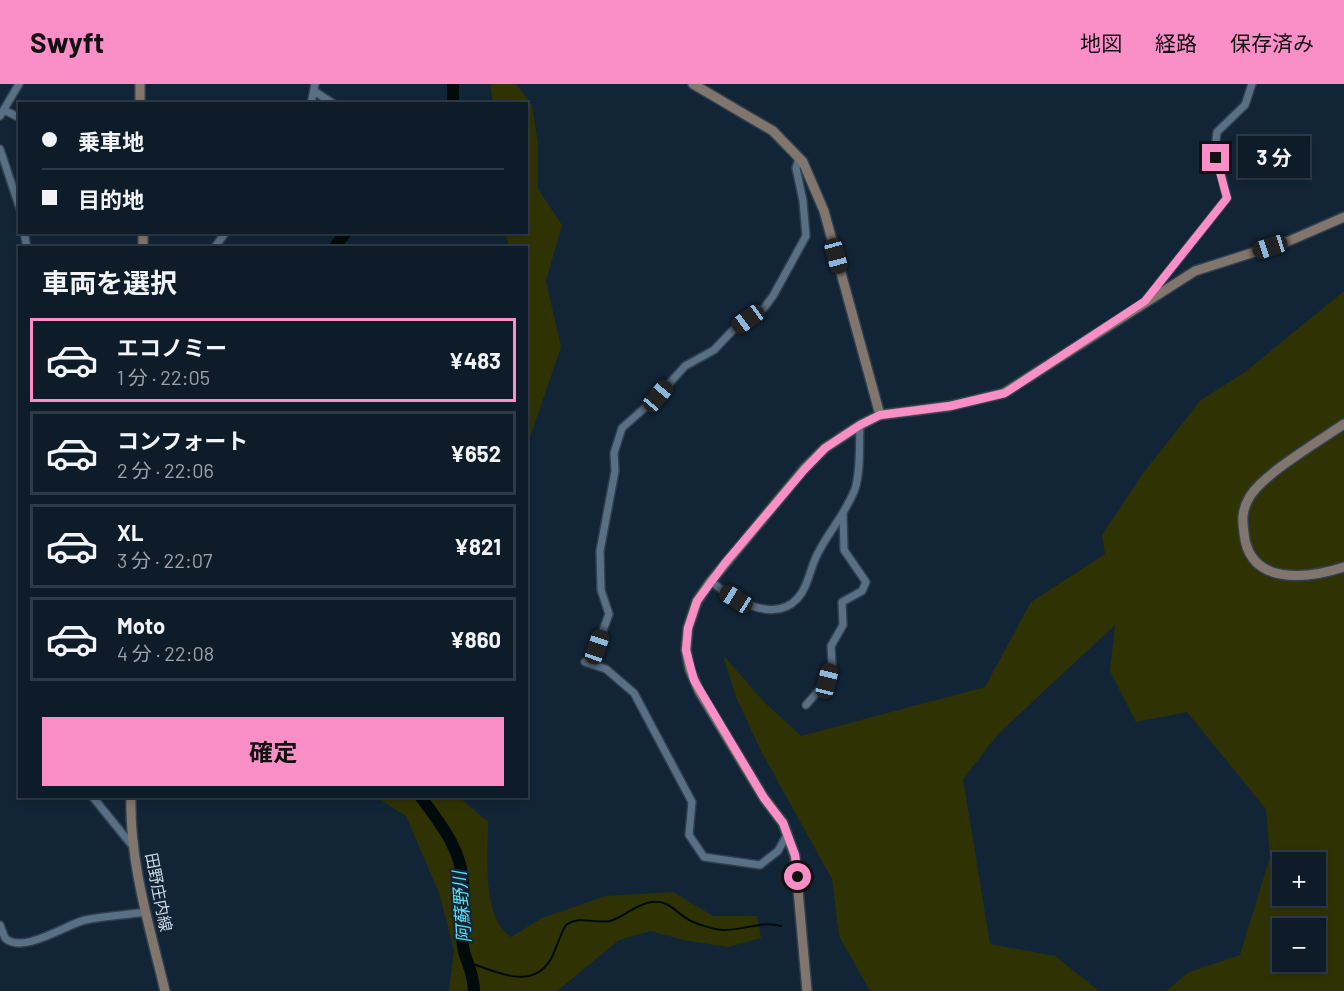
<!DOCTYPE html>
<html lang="ja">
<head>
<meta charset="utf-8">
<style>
  :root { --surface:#0e1c29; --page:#172531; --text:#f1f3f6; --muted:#9ba1a8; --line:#2e3a46; --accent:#fa8fc8 }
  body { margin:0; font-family:Barlow,"Noto Sans JP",sans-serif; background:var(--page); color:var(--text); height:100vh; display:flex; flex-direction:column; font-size:22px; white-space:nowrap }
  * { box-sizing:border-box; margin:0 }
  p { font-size:20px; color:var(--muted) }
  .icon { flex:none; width:33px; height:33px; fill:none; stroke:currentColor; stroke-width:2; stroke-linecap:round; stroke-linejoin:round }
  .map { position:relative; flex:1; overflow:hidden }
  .side { position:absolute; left:18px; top:162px; width:510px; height:552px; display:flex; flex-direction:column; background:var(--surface); border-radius:0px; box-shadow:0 3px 9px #0003,0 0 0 2px var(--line) }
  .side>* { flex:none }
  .banner { position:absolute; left:18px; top:18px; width:510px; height:132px; border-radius:0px; box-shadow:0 3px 9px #0003,0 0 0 2px var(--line); display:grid; align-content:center; height:132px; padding:0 24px; background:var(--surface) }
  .tools { position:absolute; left:1272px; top:768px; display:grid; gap:12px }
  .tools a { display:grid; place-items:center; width:54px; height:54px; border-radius:0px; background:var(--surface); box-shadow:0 3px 9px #0003,0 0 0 2px var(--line); font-size:30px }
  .end { position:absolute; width:27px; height:27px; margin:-14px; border:8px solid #fa8fc8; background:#111; box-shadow:0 0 0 3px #111 }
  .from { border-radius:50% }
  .bubble { position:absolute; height:42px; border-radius:0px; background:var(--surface); box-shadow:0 3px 9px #0003,0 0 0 2px var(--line); font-size:20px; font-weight:700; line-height:42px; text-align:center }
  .car { position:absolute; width:18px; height:36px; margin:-18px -9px; border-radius:8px; box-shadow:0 0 4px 2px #0007; background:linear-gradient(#222 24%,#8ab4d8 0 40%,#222 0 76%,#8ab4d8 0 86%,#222 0) }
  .banner b { display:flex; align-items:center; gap:21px; height:57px; font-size:22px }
  .banner b+b { border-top:2px solid var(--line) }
  .banner i { width:15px; height:15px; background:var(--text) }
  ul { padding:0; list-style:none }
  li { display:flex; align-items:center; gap:18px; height:84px; margin:0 12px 9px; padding:0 12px; border:3px solid var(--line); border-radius:0px }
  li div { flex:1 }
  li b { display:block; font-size:22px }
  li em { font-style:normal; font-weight:700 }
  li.active { border-color:var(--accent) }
  li>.icon { width:54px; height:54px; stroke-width:1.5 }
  h2 { padding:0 24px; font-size:27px; line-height:72px }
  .button { display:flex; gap:12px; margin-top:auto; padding:12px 24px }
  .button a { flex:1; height:69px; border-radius:0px; background:var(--accent); color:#111; font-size:24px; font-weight:700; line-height:69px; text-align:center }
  header { display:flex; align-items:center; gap:36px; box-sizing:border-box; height:84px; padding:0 30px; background:var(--accent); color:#111 }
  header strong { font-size:28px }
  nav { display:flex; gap:33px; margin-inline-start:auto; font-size:21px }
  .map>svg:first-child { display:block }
  .green { fill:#2f3304; fill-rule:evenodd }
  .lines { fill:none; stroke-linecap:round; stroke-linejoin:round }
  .stream { stroke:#020b0c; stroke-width:2 }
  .river { stroke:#020b0c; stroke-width:12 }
  .street-casing { stroke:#313f4e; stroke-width:10 }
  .secondary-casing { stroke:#313f4e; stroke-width:12 }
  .street { stroke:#596f84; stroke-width:7 }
  .secondary { stroke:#80766d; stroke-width:9 }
  .route { stroke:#fa8fc8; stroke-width:8 }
  .labels { text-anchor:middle; stroke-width:4.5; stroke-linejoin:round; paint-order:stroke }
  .street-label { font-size:16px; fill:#cedae6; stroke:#122537 }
  .water-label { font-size:18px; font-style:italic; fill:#5cdeee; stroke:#122537 }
</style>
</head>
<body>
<header>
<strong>Swyft</strong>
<nav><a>地図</a><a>経路</a><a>保存済み</a></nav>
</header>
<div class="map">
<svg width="1344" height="907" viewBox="0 0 1344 907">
  <rect width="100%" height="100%" fill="#122537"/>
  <g class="green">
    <path d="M490 0H516L532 21 538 60V105L562 141 546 197 561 263 529 356 526 164 510 163 504 149 526 148V20L493 19Z"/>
    <path d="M1344 207V907H1166L1189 888 1240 871 1270 773 1266 725 1187 628 1136 638 1110 587 1115 541 999 649 963 695 990 860 1055 872 1099 907H870L839 852 832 795 761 667 736 613 723 571 764 618 801 652 985 603 1031 518 1105 470 1102 451 1144 388 1201 316 1245 288ZM1282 778H1316V812H1282ZM1282 844H1316V878H1282Z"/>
    <path d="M376 713H459L488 738C488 770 481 833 511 853L542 834 606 812 673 808 713 832H757L761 854 728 863 684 856 650 847 619 856 557 907H449L454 866 439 809 406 732Z"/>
  </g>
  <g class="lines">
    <path class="stream" d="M470 879C497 888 532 907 551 875 557 864 559 852 566 841 581 831 594 840 610 837 625 833 635 820 652 818 671 816 676 830 691 837 699 841 713 845 722 846 741 847 763 836 781 842"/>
    <g class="river">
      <path d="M453 20V0"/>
      <path d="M334 164 346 148"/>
      <path d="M420 712C440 739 463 767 463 802 464 823 460 842 463 863 466 878 474 890 474 907"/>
    </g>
    <defs>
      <g id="street">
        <path d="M314 7 334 20"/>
        <path d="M311 20 315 0"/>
        <path d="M4 26 20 34"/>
        <path d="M0 32 19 0"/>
        <path d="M0 65 20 125"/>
        <path d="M24 148 27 164"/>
        <path d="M214 164 226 148"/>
        <path d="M1146 216 1227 114 1215 65 1217 48 1245 21 1252 0"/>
        <path d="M711 497C731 515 773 540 797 515 809 502 810 483 818 469 829 447 846 429 855 405 861 387 859 360 860 341"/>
        <path d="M585 578 606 585 634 609 692 718 689 751 704 773 760 781 778 767 787 751"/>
        <path d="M591 579 609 530 601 506 600 467 615 387 614 369 622 344 658 312 685 282 714 266 733 246 764 224 773 212 806 152 803 117 796 84 799 74"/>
        <path d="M806 621 827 597 832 580 831 562 843 541 842 518 862 507 866 498 844 466 843 430"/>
        <path d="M92 712 130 759 134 757"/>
        <path d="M0 841 5 854C22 871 67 840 85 836 105 832 126 831 146 828"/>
      </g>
      <g id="secondary">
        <path d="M140 0V20"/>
        <path d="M693 0 773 47 803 78 824 127 880 331"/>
        <path d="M143 148V164"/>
        <path d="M1344 340C1321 356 1261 391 1249 414 1242 426 1242 436 1244 449 1249 502 1307 495 1344 483"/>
        <path d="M131 712C129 778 150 844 165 907"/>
        <path d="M807 907 795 772 783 739 764 714 699 607 690 586 686 566 688 544 697 517 711 497 804 385 825 364 860 341 880 331 950 322 1004 309 1195 187 1289 157 1344 133"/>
      </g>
    </defs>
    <use href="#street" class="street-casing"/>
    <use href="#secondary" class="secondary-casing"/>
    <use href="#street" class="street"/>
    <use href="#secondary" class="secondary"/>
  </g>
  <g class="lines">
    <path class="route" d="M798 793 795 771 783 739 764 714 694 596 686 566 688 544 697 517 725 479 804 386 825 364 860 341 880 331 950 322 1005 309 1145 217 1227 114 1216 74"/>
  </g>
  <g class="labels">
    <g class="street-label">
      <text transform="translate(159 808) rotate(79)" y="6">田野庄内線</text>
    </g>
    <g class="water-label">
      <text transform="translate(462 823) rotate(-94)" y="6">阿蘇野川</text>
    </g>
  </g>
</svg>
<div class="tools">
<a>+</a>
<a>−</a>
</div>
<i class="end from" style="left:798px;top:793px"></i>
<i class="end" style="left:1216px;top:74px"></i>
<div class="bubble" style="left:1238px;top:52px;width:72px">3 分</div>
<i class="car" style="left:1270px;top:163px;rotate:252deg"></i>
<i class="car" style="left:836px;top:172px;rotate:165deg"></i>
<i class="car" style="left:748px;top:235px;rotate:234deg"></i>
<i class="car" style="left:658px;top:312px;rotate:40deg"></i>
<i class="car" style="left:736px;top:515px;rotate:302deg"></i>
<i class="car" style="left:597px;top:563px;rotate:19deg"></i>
<i class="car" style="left:827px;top:597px;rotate:14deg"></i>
<div class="banner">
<b><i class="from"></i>乗車地</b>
<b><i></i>目的地</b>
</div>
<section class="side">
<h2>車両を選択</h2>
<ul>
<li class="active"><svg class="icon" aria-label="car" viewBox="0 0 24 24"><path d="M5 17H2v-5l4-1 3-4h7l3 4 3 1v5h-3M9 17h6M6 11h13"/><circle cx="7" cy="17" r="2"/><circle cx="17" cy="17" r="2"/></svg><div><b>エコノミー</b><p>1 分 · 22:05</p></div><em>¥483</em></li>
<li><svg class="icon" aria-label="car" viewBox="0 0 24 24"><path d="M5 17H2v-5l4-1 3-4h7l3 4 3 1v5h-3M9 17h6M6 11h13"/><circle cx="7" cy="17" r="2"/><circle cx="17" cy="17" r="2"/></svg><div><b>コンフォート</b><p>2 分 · 22:06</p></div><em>¥652</em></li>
<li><svg class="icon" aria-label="car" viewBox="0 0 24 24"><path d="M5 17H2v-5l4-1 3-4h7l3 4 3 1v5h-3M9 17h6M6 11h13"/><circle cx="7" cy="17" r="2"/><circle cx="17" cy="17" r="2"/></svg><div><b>XL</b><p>3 分 · 22:07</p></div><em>¥821</em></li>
<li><svg class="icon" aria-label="car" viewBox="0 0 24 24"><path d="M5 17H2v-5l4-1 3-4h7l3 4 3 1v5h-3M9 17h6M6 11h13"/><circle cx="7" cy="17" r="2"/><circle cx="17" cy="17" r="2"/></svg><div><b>Moto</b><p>4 分 · 22:08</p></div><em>¥860</em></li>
</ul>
<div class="button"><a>確定</a></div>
</section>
</div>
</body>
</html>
